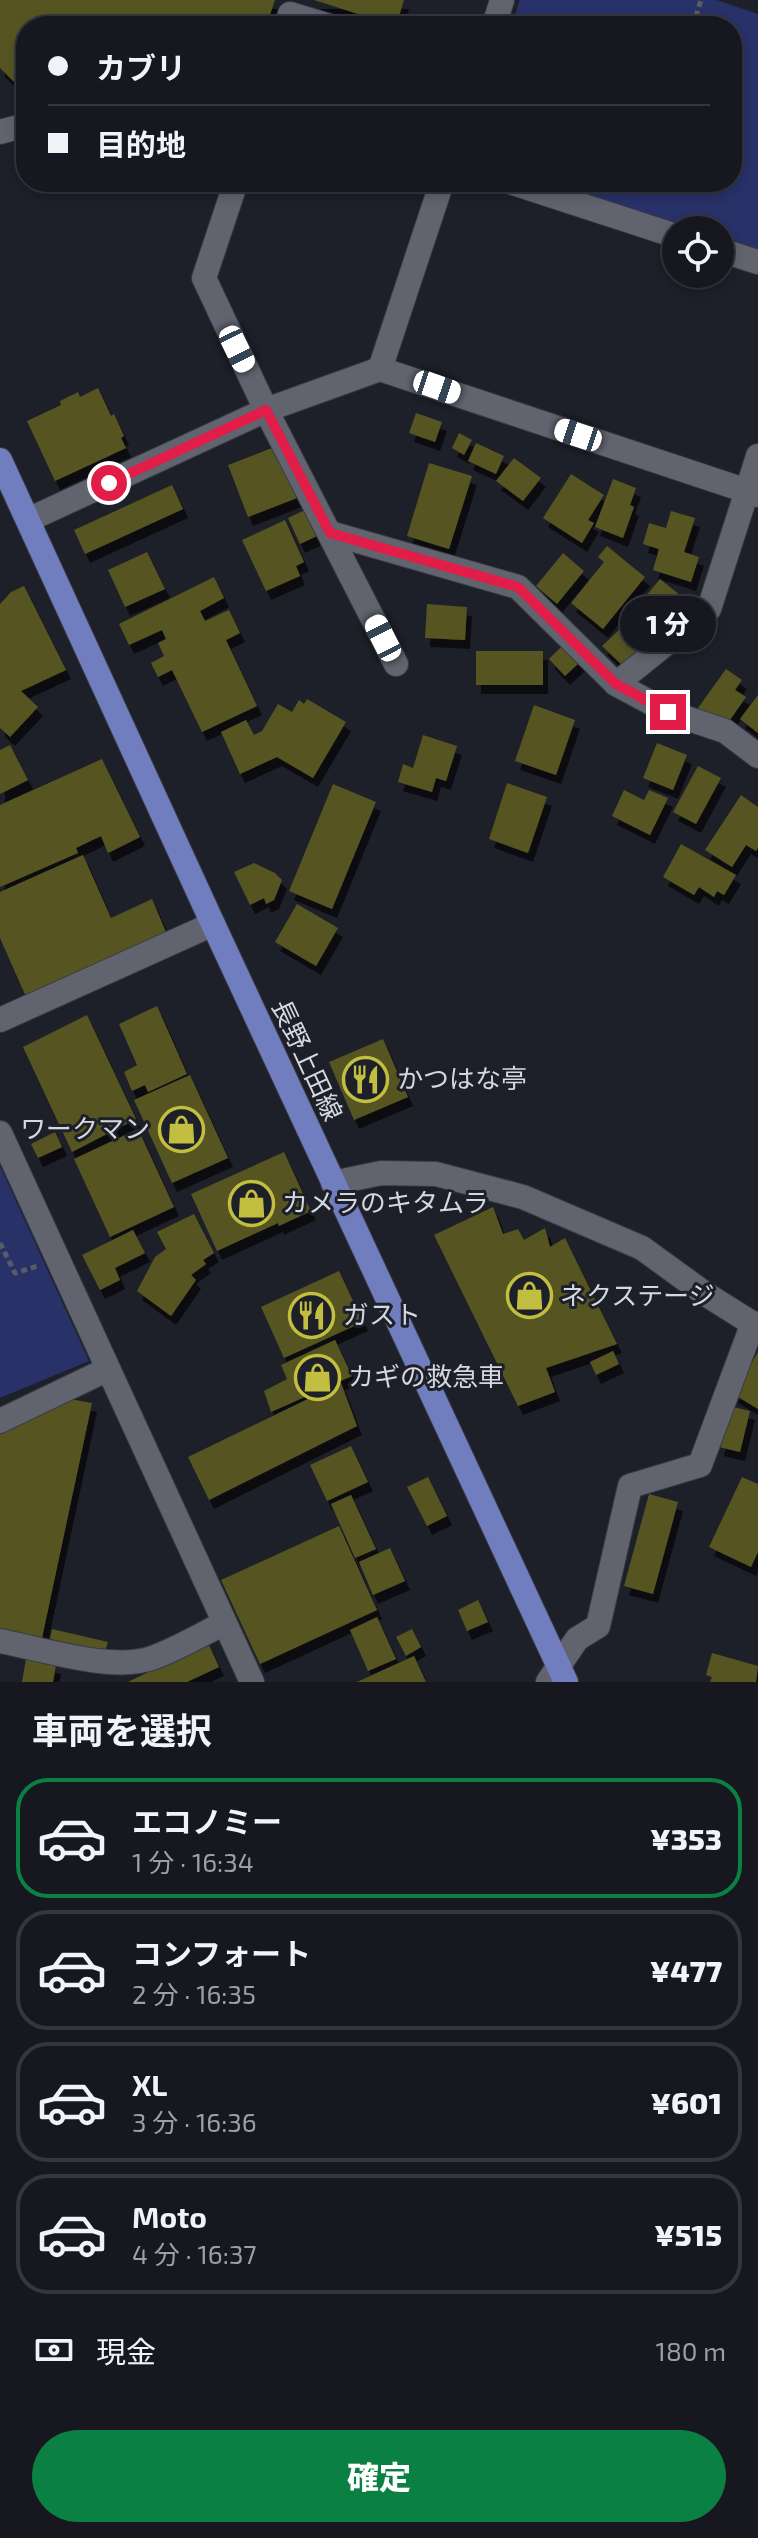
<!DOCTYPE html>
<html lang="ja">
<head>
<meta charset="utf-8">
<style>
  :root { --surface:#16171f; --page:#1f2028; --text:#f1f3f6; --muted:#9e9fa4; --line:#35363d; --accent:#0b8043 }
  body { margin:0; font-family:"Exo 2","Noto Sans JP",sans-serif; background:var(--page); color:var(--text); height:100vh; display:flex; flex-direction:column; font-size:30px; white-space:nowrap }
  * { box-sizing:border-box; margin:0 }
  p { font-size:26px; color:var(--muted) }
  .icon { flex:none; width:44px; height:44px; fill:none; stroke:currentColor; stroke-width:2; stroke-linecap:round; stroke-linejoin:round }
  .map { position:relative; height:1682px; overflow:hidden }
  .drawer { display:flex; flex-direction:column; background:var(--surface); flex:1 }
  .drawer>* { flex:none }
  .hud { position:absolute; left:16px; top:16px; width:726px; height:176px; border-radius:32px; box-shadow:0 4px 12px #0003,0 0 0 2px var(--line); display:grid; align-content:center; height:176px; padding:0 32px; background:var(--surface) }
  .tools { position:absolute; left:662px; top:216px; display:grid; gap:16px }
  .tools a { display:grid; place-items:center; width:72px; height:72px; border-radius:50%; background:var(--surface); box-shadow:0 4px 12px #0003,0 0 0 2px var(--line); font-size:40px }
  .end { position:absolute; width:36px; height:36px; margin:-18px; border:10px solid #e11d48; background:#fff; box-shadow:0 0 0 4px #fff }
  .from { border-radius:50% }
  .bubble { position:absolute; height:56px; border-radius:28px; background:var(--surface); box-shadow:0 4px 12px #0003,0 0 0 2px var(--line); font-size:26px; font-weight:800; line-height:56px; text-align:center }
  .car { position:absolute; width:24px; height:48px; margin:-24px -12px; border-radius:10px; box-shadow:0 0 6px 2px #0007; background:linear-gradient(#fff 24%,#345 0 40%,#fff 0 76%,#345 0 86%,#fff 0) }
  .hud b { display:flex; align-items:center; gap:28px; height:76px; font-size:30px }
  .hud b+b { border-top:2px solid var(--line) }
  .hud i { width:20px; height:20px; background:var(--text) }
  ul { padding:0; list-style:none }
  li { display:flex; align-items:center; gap:24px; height:120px; margin:0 16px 12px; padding:0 16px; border:4px solid var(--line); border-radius:32px }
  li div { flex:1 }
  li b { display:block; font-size:30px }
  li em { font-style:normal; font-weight:800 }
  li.on { border-color:var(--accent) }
  li>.icon { width:72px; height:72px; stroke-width:1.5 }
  h2 { padding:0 32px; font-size:36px; line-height:96px }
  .pay { display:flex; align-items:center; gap:20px; height:88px; padding:0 32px; font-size:30px }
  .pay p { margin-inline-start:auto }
  .cta { display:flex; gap:16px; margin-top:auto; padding:16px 32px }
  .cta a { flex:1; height:92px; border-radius:48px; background:var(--accent); color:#fff; font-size:32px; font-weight:800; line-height:92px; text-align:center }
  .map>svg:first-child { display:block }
  .green { fill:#283168 }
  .building { fill:#565521; filter:url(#shadow) }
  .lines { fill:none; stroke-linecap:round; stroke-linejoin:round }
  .minor-casing { stroke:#393b42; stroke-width:26 }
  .major-casing { stroke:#393b42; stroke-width:26 }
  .path { stroke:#5a5c65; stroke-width:5; stroke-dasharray:6 4; stroke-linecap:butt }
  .minor { stroke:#61646f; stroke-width:24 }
  .major { stroke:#707ebf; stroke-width:24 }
  .route { stroke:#e11d48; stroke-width:10 }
  .labels { text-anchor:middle; stroke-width:6; stroke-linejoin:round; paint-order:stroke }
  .street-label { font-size:26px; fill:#d6d8df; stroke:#1d1f29 }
  .poi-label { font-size:26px; fill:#d6d8df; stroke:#1d1f29; text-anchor:start }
</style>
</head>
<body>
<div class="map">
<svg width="758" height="1682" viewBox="0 0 758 1682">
  <defs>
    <filter id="shadow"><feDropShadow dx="5" dy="9" stdDeviation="0" flood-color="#0009"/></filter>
  </defs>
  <rect width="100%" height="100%" fill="#1d1f29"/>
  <g class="green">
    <path d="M520 0H717L758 14V250L720 238V230H697L548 182H732V26H511Z"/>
    <path d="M0 1166 89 1361 0 1398Z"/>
  </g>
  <g class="building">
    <path d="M0 0H275L266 26H26V85L13 81 0 68Z"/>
    <path d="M314 0H404L396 26Z"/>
    <path d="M98 388 111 416 114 414 124 436 121 438 126 448 55 481 27 421 61 405 60 401 78 392 80 397Z"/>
    <path d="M416 413 442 422 435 442 409 433Z"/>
    <path d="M459 433 472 440 464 455 452 448Z"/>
    <path d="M476 443 504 456 496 474 468 461Z"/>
    <path d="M277 446 297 498 248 517 228 465Z"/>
    <path d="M514 458 541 478 523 501 496 481Z"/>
    <path d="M429 463 472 476 449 549 407 536Z"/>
    <path d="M571 474 604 495 588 520 594 523 582 543 543 518Z"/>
    <path d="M613 479 636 488 630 505 634 507 623 538 595 527Z"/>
    <path d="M172 485 183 509 85 554 74 530Z"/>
    <path d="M307 509 319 535 300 544 288 518Z"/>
    <path d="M671 511 695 518 684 552 699 557 691 582 653 570 659 549 643 544 649 523 666 528Z"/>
    <path d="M285 520 304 562 296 566 300 576 266 591 242 540Z"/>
    <path d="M607 546 645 577 603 629 571 603 604 562 598 557Z"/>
    <path d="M147 552 165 589 125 607 108 570Z"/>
    <path d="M563 553 584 571 557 604 536 586Z"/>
    <path d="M214 577 224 598 200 611 205 621 229 610 240 633 226 640 257 706 202 732 172 670 158 677 151 663 164 656 158 643 166 639 162 630 129 645 119 624Z"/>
    <path d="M660 579 686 600 671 618 645 597Z"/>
    <path d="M24 586 66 670 21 691 38 707 10 737 0 728V604L11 592Z"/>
    <path d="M427 604 467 607 465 640 425 638Z"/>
    <path d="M621 628 640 647 622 665 602 646Z"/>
    <path d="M563 645 580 662 565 676 549 659Z"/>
    <rect x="476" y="651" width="67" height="34"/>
    <path d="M726 669 742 680 735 690 746 697 725 727 698 708Z"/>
    <path d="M758 695V733L740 719Z"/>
    <path d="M307 699 346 722 313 778 277 757 240 774 221 732 246 720 254 735 262 731 278 704 292 712 299 700 304 704Z"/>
    <path d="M534 705 575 720 556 775 515 761Z"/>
    <path d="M423 735 457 746 446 781 436 778 432 792 398 782 403 764 413 768Z"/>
    <path d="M657 743 687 755 673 790 643 778Z"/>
    <path d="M10 745 28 780 0 794V750Z"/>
    <path d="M102 759 140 837 108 853 101 836 76 848 78 853 0 887V805Z"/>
    <path d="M698 766 721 778 696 824 673 812Z"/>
    <path d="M507 783 547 797 528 853 489 839Z"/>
    <path d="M333 784 376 802 332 909 289 891Z"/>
    <path d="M624 790 644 800 649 790 668 798 650 835 612 816Z"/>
    <path d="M741 795 758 807V848L756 851 746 845 732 867 705 850Z"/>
    <path d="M681 844 736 875 724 895 717 891 714 897 699 887 694 895 663 877Z"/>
    <path d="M83 855 111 918 152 899 168 937 27 999 0 938V892Z"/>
    <path d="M254 863 275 873 282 880 274 900 266 904 264 898 250 905 234 872Z"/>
    <path d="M297 904 338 928 316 966 275 942Z"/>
    <path d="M157 1006 187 1074 148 1092 145 1085 132 1091 124 1072 137 1065 119 1024Z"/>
    <path d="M87 1015 136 1119 72 1152 23 1047Z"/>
    <path d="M383 1039 408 1097 354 1120 329 1062Z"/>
    <path d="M190 1075 228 1158 172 1183 134 1100Z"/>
    <path d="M138 1129 174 1207 110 1237 74 1159Z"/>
    <path d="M55 1132 62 1147 38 1158 31 1144Z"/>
    <path d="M284 1152 311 1211 279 1226 278 1223 217 1251 191 1194Z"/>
    <path d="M493 1207 503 1234 518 1229 524 1240 545 1228 550 1247 565 1238 617 1344 546 1368 555 1392 518 1406 434 1235Z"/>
    <path d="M194 1214 214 1253 203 1260 206 1264 191 1275 196 1280 171 1316 137 1291 155 1257 166 1249 157 1232Z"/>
    <path d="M133 1230 145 1253 115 1268 120 1280 100 1290 82 1255Z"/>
    <path d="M339 1271 363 1322 284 1358 261 1307Z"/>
    <path d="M335 1340 352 1376 271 1412 264 1391 287 1379 281 1365Z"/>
    <path d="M613 1351 619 1364 596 1375 590 1362Z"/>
    <path d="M758 1352V1409L733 1394Z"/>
    <path d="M341 1383 357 1426 209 1500 188 1457Z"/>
    <path d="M70 1399 92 1403 42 1638 0 1628V1434Z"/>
    <path d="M729 1406 750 1411 740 1452 719 1447Z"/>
    <path d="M351 1446 368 1482 327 1501 310 1465Z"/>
    <path d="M428 1477 447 1516 427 1526 407 1487Z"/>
    <path d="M742 1477 758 1484V1552L751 1567 709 1547Z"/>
    <path d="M649 1494 678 1502 653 1594 624 1586Z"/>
    <path d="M351 1495 376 1549 355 1558 331 1504Z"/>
    <path d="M339 1526 377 1610 260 1664 221 1580Z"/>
    <path d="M390 1548 405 1581 373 1595 359 1562Z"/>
    <path d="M478 1600 488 1622 467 1631 458 1610Z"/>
    <path d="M377 1617 396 1659 368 1671 350 1630Z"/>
    <path d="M52 1629 108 1642 105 1651 50 1639Z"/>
    <path d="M412 1629 421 1647 406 1656 396 1637Z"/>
    <path d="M208 1643 219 1667 187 1682H128Z"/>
    <path d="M712 1653 758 1666 756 1682H710L712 1677 706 1675Z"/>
    <path d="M414 1656 426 1682H357Z"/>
    <path d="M26 1659 56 1665 53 1682H22Z"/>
  </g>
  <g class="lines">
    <defs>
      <g id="minor">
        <path d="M286 26 290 14 329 26"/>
        <path d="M494 26 502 0"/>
        <path d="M0 132 26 125"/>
        <path d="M236 182 204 278 266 410 396 664"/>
        <path d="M442 182 380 369 747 491 758 456"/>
        <path d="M510 182 676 236"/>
        <path d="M720 250 758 262"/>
        <path d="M28 520 266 410 380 369"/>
        <path d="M330 533 518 587 616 684 709 609 747 491 758 495"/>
        <path d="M616 684 668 712 725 731 758 756"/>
        <path d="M0 1020 213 924"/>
        <path d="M0 1133 252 1682"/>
        <path d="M333 1183 381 1173 436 1174 523 1197 642 1248 704 1293 758 1327"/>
        <path d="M0 1421 108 1369"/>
        <path d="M0 1641C42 1649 112 1672 152 1658 177 1649 201 1635 224 1623"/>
        <path d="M548 1682 577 1639 598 1626 630 1486 700 1465 753 1323"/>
      </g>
      <path id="major" d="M0 460 213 924 566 1682"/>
    </defs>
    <use href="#minor" class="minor-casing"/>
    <use href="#major" class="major-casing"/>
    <g class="path">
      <path d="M693 26 701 0"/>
      <path d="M0 1243 15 1273 38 1266"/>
    </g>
    <use href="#minor" class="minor"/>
    <use href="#major" class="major"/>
  </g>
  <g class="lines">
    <path class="route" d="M109 483 266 410 330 533 518 587 616 684 668 712"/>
  </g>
  <defs>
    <symbol id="restaurant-ring" viewBox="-11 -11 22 22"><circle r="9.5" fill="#1d1f29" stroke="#c1be40" stroke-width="1.5"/><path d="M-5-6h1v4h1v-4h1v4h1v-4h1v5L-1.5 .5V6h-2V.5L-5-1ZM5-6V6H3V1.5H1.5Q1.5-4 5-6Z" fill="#c1be40"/></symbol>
    <symbol id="shop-ring" viewBox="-11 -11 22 22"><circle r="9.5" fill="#1d1f29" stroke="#c1be40" stroke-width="1.5"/><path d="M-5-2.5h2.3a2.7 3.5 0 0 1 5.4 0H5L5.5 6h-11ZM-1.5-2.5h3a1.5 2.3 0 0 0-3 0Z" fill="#c1be40"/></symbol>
  </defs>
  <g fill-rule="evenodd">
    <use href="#restaurant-ring" x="340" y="1054" width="51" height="51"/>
    <use href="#shop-ring" x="156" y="1104" width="51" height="51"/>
    <use href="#shop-ring" x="226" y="1178" width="51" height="51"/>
    <use href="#shop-ring" x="504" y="1270" width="51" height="51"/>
    <use href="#restaurant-ring" x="286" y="1290" width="51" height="51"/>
    <use href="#shop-ring" x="292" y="1352" width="51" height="51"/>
  </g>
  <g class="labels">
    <g class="street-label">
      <text transform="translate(307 1060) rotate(65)" y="9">長野上田線</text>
    </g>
    <g class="poi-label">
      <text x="397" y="1088">かつはな亭</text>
      <text x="150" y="1138" text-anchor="end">ワークマン</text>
      <text x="282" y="1212">カメラのキタムラ</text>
      <text x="560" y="1305">ネクステージ</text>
      <text x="343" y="1324">ガスト</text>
      <text x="348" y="1386">カギの救急車</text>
    </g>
  </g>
</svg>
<div class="tools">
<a><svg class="icon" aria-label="locate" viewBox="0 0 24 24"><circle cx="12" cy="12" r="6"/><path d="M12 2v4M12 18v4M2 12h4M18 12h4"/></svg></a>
</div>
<i class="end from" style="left:109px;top:483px"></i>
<i class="end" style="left:668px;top:712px"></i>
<div class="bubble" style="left:620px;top:596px;width:96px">1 分</div>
<i class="car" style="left:237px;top:349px;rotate:154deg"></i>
<i class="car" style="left:437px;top:387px;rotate:109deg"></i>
<i class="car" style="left:578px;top:435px;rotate:288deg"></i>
<i class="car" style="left:383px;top:638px;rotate:333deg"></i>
<div class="hud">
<b><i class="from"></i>カブリ</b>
<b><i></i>目的地</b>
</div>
</div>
<section class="drawer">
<h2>車両を選択</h2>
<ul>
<li class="on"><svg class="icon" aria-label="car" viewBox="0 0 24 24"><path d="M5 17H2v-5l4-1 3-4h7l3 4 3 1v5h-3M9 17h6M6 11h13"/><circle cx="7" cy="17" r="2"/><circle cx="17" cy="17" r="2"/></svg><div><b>エコノミー</b><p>1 分 · 16:34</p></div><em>¥353</em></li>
<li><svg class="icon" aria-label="car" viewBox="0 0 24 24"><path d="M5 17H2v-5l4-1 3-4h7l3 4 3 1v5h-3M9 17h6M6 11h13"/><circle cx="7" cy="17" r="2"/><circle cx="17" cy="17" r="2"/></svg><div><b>コンフォート</b><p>2 分 · 16:35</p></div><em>¥477</em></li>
<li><svg class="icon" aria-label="car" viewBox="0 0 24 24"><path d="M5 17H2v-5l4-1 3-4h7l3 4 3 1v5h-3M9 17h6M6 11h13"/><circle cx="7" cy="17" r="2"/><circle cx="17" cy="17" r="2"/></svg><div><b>XL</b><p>3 分 · 16:36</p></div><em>¥601</em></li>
<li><svg class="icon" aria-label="car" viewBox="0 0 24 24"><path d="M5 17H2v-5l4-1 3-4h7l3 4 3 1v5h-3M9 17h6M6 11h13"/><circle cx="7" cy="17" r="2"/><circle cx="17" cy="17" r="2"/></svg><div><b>Moto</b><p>4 分 · 16:37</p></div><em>¥515</em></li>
</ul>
<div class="pay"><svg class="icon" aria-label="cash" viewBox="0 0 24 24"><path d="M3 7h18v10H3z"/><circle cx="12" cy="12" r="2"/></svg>現金<p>180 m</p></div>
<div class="cta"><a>確定</a></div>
</section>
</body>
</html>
